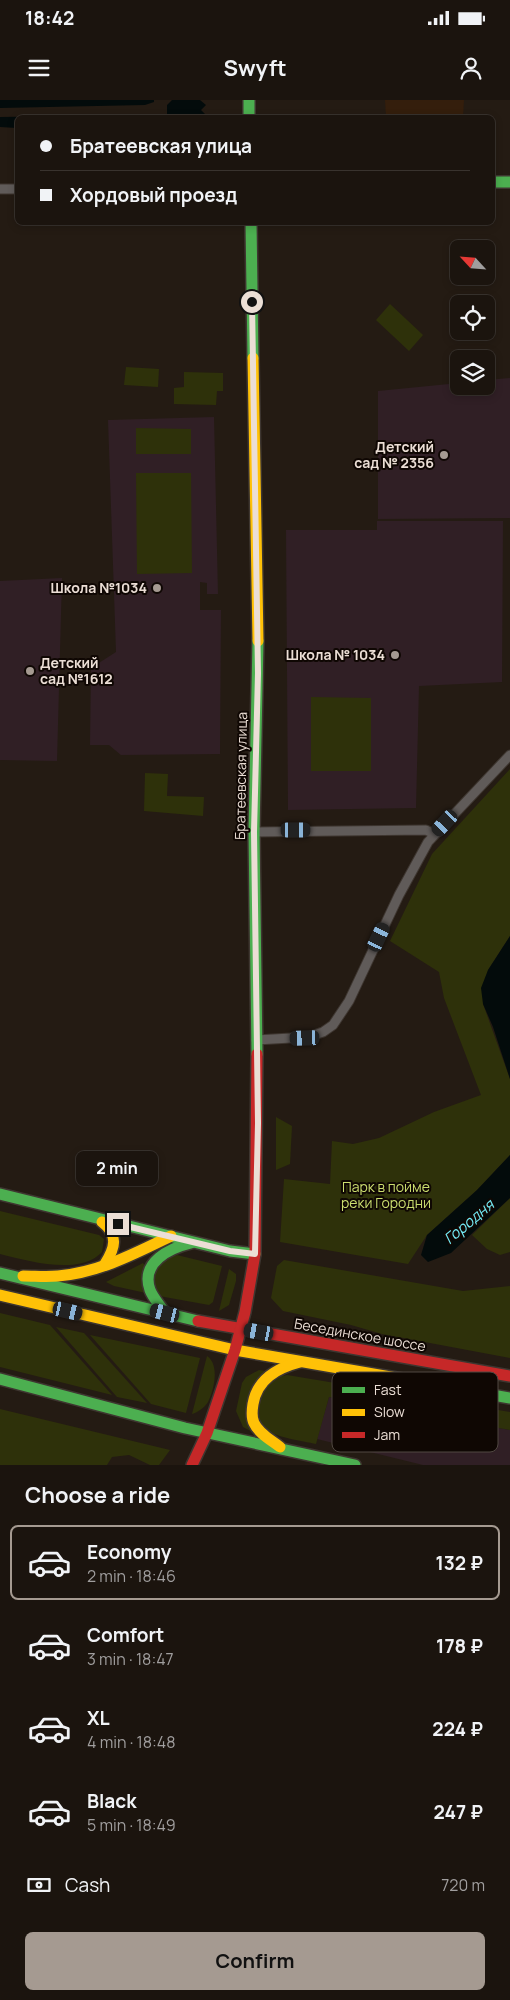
<!DOCTYPE html>
<html lang="en">
<head>
<meta charset="utf-8">
<style>
  :root { --surface:#1b140e; --page:#28211c; --text:#f1f3f6; --muted:#a09e9e; --line:#39332e; --accent:#a59a91 }
  body { margin:0; font-family:Manrope,sans-serif; background:var(--page); color:var(--text); height:100vh; display:flex; flex-direction:column; font-size:19px; white-space:nowrap }
  * { box-sizing:border-box; margin:0 }
  p { font-size:16px; color:var(--muted) }
  .icon { flex:none; width:28px; height:28px; fill:none; stroke:currentColor; stroke-width:2; stroke-linecap:round; stroke-linejoin:round }
  .map { position:relative; height:1365px; overflow:hidden }
  .details { display:flex; flex-direction:column; background:var(--surface); flex:1 }
  .details>* { flex:none }
  .banner { position:absolute; left:15px; top:15px; width:480px; height:110px; border-radius:8px; box-shadow:0 2px 8px #0003,0 0 0 1px var(--line); display:grid; align-content:center; height:110px; padding:0 25px; background:var(--surface) }
  .needle { width:32px; rotate:296deg }
  .tools { position:absolute; left:450px; top:140px; display:grid; gap:10px }
  .tools a { display:grid; place-items:center; width:45px; height:45px; border-radius:8px; background:var(--surface); box-shadow:0 2px 8px #0003,0 0 0 1px var(--line); font-size:25px }
  .end { position:absolute; width:22px; height:22px; margin:-11px; border:6px solid #ebded5; background:#111; box-shadow:0 0 0 2px #111 }
  .from { border-radius:50% }
  .bubble { position:absolute; height:35px; border-radius:8px; background:var(--surface); box-shadow:0 2px 8px #0003,0 0 0 1px var(--line); font-size:16px; font-weight:700; line-height:35px; text-align:center }
  .car { position:absolute; width:15px; height:30px; margin:-15px -8px; border-radius:6px; box-shadow:0 0 4px 1px #0007; background:linear-gradient(#222 24%,#8ab4d8 0 40%,#222 0 76%,#8ab4d8 0 86%,#222 0) }
  .banner b { display:flex; align-items:center; gap:18px; height:48px; font-size:19px }
  .banner b+b { border-top:1px solid var(--line) }
  .banner i { width:12px; height:12px; background:var(--text) }
  ul { padding:0; list-style:none }
  li { display:flex; align-items:center; gap:15px; height:75px; margin:0 10px 8px; padding:0 15px; border:2px solid transparent; border-radius:8px }
  li div { flex:1 }
  li b { display:block; font-size:19px }
  li em { font-style:normal; font-weight:700 }
  li.selected { border-color:var(--accent) }
  li>.icon { width:45px; height:45px; stroke-width:1.5 }
  h2 { padding:0 25px; font-size:22px; line-height:60px }
  .pay { display:flex; align-items:center; gap:12px; height:55px; padding:0 25px; font-size:19px }
  .pay p { margin-inline-start:auto }
  .action { display:flex; gap:10px; margin-top:auto; padding:10px 25px }
  .action a { flex:1; height:58px; border-radius:8px; background:var(--accent); color:#111; font-size:20px; font-weight:700; line-height:58px; text-align:center }
  .status { display:flex; justify-content:space-between; align-items:center; height:35px; padding:0 25px; background:var(--surface); direction:ltr }
  .status svg { height:14px; fill:currentColor }
  header { display:flex; justify-content:space-between; align-items:center; height:65px; padding:0 25px; background:var(--surface); font-size:22px; font-weight:700 }
  .map>svg:first-child { display:block }
  .built { fill:#341e0c }
  .industrial { fill:#301f25 }
  .green { fill:#2e310a }
  .water { fill:#030b0b }
  .lines { fill:none; stroke-linecap:round; stroke-linejoin:round }
  .street-casing { stroke:#3e3630; stroke-width:11 }
  .fast-casing { stroke:#3e3630; stroke-width:14 }
  .slow-casing { stroke:#3e3630; stroke-width:14 }
  .jam-casing { stroke:#3e3630; stroke-width:14 }
  .street { stroke:#605b59; stroke-width:9 }
  .fast { stroke:#4caf50; stroke-width:11 }
  .slow { stroke:#ffc107; stroke-width:11 }
  .jam { stroke:#c62828; stroke-width:11 }
  .route { stroke:#ebded5; stroke-width:6 }
  .poi-dot { fill:#a59a91; stroke:#0f0703; stroke-width:2 }
  .labels { text-anchor:middle; stroke-width:4; stroke-linejoin:round; paint-order:stroke }
  .poi-label { font-size:14px; font-weight:bold; fill:#ebded5; stroke:#0f0703; text-anchor:end }
  .street-label { font-size:14px; fill:#ebded5; stroke:#0f0703 }
  .park-label { font-size:14px; fill:#cbdd6f; stroke:#0f0703 }
  .water-label { font-size:15px; font-style:italic; fill:#75eef9; stroke:#0f0703 }
  .key { fill:#0f0703; stroke:#514842; stroke-width:1 }
  .key-label { font-size:14px; fill:#ebded5 }
</style>
</head>
<body>
<div class="status"><b>18:42</b><svg viewBox="0 0 49 12"><path d="M0 12V9h3v3zM5 12V6h3v6zM10 12V3h3v9zM15 12V0h3v12zM26 1h20v11H26zM47 4h2v5h-2z"/></svg></div>
<header><svg class="icon" aria-label="menu" viewBox="0 0 24 24"><path d="M4 6h16M4 12h16M4 18h16"/></svg>Swyft<svg class="icon" aria-label="person" viewBox="0 0 24 24"><circle cx="12" cy="8" r="4"/><path d="M4 21q1-7 8-7t8 7"/></svg></header>
<div class="map">
<svg width="510" height="1365" viewBox="0 0 510 1365">
  <rect width="100%" height="100%" fill="#241b13"/>
  <path class="built" d="M385 0H464L463 17H386Z"/>
  <g class="industrial">
    <path d="M510 278V418L378 419V291L459 283V286H486V280Z"/>
    <path d="M214 317 218 494H207V483L200 482V510H221L220 654 121 655 109 645H90L91 568 116 552 108 320Z"/>
    <path d="M377 421H503L502 582 419 586 416 708 288 710 286 430H377Z"/>
    <path d="M62 478 57 661 0 660V481Z"/>
    <path d="M329 1297 510 1330V1365H423L317 1339Z"/>
  </g>
  <g class="green">
    <path d="M390 204 423 235 409 251 376 220Z"/>
    <path d="M126 267 159 269 158 287 124 285Z"/>
    <path d="M184 272 223 273V291H217L216 305 174 304V288L184 287Z"/>
    <path d="M136 328 191 329V354H136Z"/>
    <path d="M136 373H191L192 473 137 474Z"/>
    <path d="M311 597 371 598V671H311Z"/>
    <path d="M510 669V836L488 870 483 904 510 979V1055L477 1090 427 1135 408 1164 280 1142 284 1079 330 1084 332 1041 353 1044 379 1038 434 1012 481 995 444 898 439 872 390 841 432 754Z"/>
    <path d="M145 673 168 674 167 696 204 697 203 716 144 711Z"/>
    <path d="M276 1017 292 1026 290 1064 276 1070Z"/>
    <path d="M510 1098V1152L500 1155 487 1149 472 1135Z"/>
    <path d="M0 1111 99 1135 104 1139 102 1152C80 1176 28 1161 0 1154Z"/>
    <path d="M177 1155 222 1166 213 1202 209 1205 159 1196 155 1190 154 1173C159 1164 166 1157 177 1155Z"/>
    <path d="M284 1160 463 1191 510 1186V1258L382 1234 351 1225 283 1211 271 1198 277 1166Z"/>
    <path d="M143 1163 145 1166 146 1193 114 1186 106 1182Z"/>
    <path d="M229 1169 236 1174V1181L229 1205 219 1211Z"/>
    <path d="M0 1213 50 1225 112 1295 0 1267Z"/>
    <path d="M56 1227 84 1233 147 1303 117 1297Z"/>
    <path d="M90 1235 200 1258 186 1313 151 1304Z"/>
    <path d="M207 1256C220 1265 214 1290 208 1302 204 1308 198 1312 192 1314Z"/>
    <path d="M259 1270 265 1271 258 1278 256 1334 243 1327 236 1311 242 1283 246 1277Z"/>
    <path d="M287 1275 510 1312V1330L329 1297 316 1344C303 1341 272 1337 264 1328 252 1314 258 1284 275 1277 279 1276 283 1276 287 1275Z"/>
    <path d="M0 1309 170 1350 159 1365H150L129 1355 112 1357 107 1365H0Z"/>
  </g>
  <g class="water">
    <path d="M0 0H154V2L145 5 0 8Z"/>
    <path d="M172 0H200L206 5 201 10 205 14 202 17H169L167 16V5Z"/>
    <path d="M140 15 146 17 18 18 17 28 0 27V17Z"/>
    <path d="M510 836V979L493 927 483 904 481 888 488 870Z"/>
    <path d="M510 1055V1098L451 1153 428 1162 421 1155 427 1135 477 1090Z"/>
  </g>
  <g class="lines">
    <defs>
      <g id="street">
        <path d="M0 89H18"/>
        <path d="M254 732 426 730 434 734"/>
        <path d="M256 940 308 937 323 932 333 925 349 901 399 795 428 742 510 655"/>
      </g>
      <g id="fast">
        <path d="M249 0V18"/>
        <path d="M492 82H510"/>
        <path d="M251 122 253 258"/>
        <path d="M257 954 254 732 258 541"/>
        <path d="M0 1094 230 1151 255 1154"/>
        <path d="M0 1173 198 1221"/>
        <path d="M165 1213C160 1205 153 1198 150 1190 140 1162 170 1148 191 1143"/>
        <path d="M0 1279 185 1328 355 1365"/>
        <path d="M408 1280 510 1298"/>
      </g>
      <g id="slow">
        <path d="M253 258 258 541"/>
        <path d="M102 1122C119 1135 115 1148 105 1164"/>
        <path d="M23 1176C35 1176 46 1177 58 1176 98 1173 136 1153 171 1136"/>
        <path d="M0 1195 235 1250 408 1280"/>
        <path d="M280 1347C271 1340 259 1334 254 1323 251 1317 252 1310 253 1304 257 1279 277 1268 300 1262"/>
      </g>
      <g id="jam">
        <path d="M198 1221 510 1276"/>
        <path d="M192 1365 207 1333 235 1250 245 1212 255 1154 257 954"/>
      </g>
    </defs>
    <use href="#street" class="street-casing"/>
    <use href="#fast" class="fast-casing"/>
    <use href="#slow" class="slow-casing"/>
    <use href="#jam" class="jam-casing"/>
    <use href="#street" class="street"/>
    <use href="#fast" class="fast"/>
    <use href="#slow" class="slow"/>
    <use href="#jam" class="jam"/>
  </g>
  <g class="lines">
    <path class="route" d="M118 1124 230 1151 255 1154 258 1023 254 732 258 573 252 202"/>
  </g>
  <g class="poi-dot">
    <circle cx="444" cy="355" r="5"/>
    <circle cx="157" cy="488" r="5"/>
    <circle cx="395" cy="555" r="5"/>
    <circle cx="30" cy="571" r="5"/>
  </g>
  <g class="labels">
    <g class="poi-label">
      <text x="434" y="352">Детский<tspan x="434" dy="16">сад № 2356</tspan></text>
      <text x="147" y="493">Школа №1034</text>
      <text x="385" y="560">Школа № 1034</text>
      <text x="40" y="568" text-anchor="start">Детский<tspan x="40" dy="16">сад №1612</tspan></text>
    </g>
    <g class="street-label">
      <text transform="translate(241 676) rotate(-89)" y="5">Братеевская улица</text>
      <text transform="translate(360 1235) rotate(10)" y="5">Бесединское шоссе</text>
    </g>
    <g class="park-label">
      <text x="386" y="1092">Парк в пойме<tspan x="386" dy="16">реки Городни</tspan></text>
    </g>
    <g class="water-label">
      <text transform="translate(469 1122) rotate(-40)" y="5">Городня</text>
    </g>
  </g>
  <rect x="332" y="1272" width="166" height="80" rx="8" class="key"/>
  <rect x="342" y="1287" width="23" height="6" fill="#4caf50"/>
  <rect x="342" y="1309" width="23" height="7" fill="#ffc107"/>
  <rect x="342" y="1332" width="23" height="6" fill="#c62828"/>
  <g class="key-label">
    <text x="374" y="1295">Fast</text>
    <text x="374" y="1317">Slow</text>
    <text x="374" y="1340">Jam</text>
  </g>
</svg>
<div class="tools">
<a><svg class="needle" viewBox="-14 -14 28 28"><path d="M0-13l5 13h-10z" fill="#e53935"/><path d="M0 13l5-13h-10z" fill="#a09e9e"/></svg></a>
<a><svg class="icon" aria-label="locate" viewBox="0 0 24 24"><circle cx="12" cy="12" r="6"/><path d="M12 2v4M12 18v4M2 12h4M18 12h4"/></svg></a>
<a><svg class="icon" aria-label="layers" viewBox="0 0 24 24"><path d="M12 4l9 5-9 5-9-5zM3 14l9 5 9-5"/></svg></a>
</div>
<i class="end from" style="left:252px;top:202px"></i>
<i class="end" style="left:118px;top:1124px"></i>
<div class="bubble" style="left:76px;top:1051px;width:82px">2 min</div>
<i class="car" style="left:445px;top:723px;rotate:223deg"></i>
<i class="car" style="left:296px;top:730px;rotate:90deg"></i>
<i class="car" style="left:379px;top:837px;rotate:25deg"></i>
<i class="car" style="left:305px;top:938px;rotate:268deg"></i>
<i class="car" style="left:68px;top:1211px;rotate:103deg"></i>
<i class="car" style="left:165px;top:1213px;rotate:284deg"></i>
<i class="car" style="left:259px;top:1232px;rotate:280deg"></i>
<div class="banner">
<b><i class="from"></i>Братеевская улица</b>
<b><i></i>Хордовый проезд</b>
</div>
</div>
<section class="details">
<h2>Choose a ride</h2>
<ul>
<li class="selected"><svg class="icon" aria-label="car" viewBox="0 0 24 24"><path d="M5 17H2v-5l4-1 3-4h7l3 4 3 1v5h-3M9 17h6M6 11h13"/><circle cx="7" cy="17" r="2"/><circle cx="17" cy="17" r="2"/></svg><div><b>Economy</b><p>2 min · 18:46</p></div><em>132 ₽</em></li>
<li><svg class="icon" aria-label="car" viewBox="0 0 24 24"><path d="M5 17H2v-5l4-1 3-4h7l3 4 3 1v5h-3M9 17h6M6 11h13"/><circle cx="7" cy="17" r="2"/><circle cx="17" cy="17" r="2"/></svg><div><b>Comfort</b><p>3 min · 18:47</p></div><em>178 ₽</em></li>
<li><svg class="icon" aria-label="car" viewBox="0 0 24 24"><path d="M5 17H2v-5l4-1 3-4h7l3 4 3 1v5h-3M9 17h6M6 11h13"/><circle cx="7" cy="17" r="2"/><circle cx="17" cy="17" r="2"/></svg><div><b>XL</b><p>4 min · 18:48</p></div><em>224 ₽</em></li>
<li><svg class="icon" aria-label="car" viewBox="0 0 24 24"><path d="M5 17H2v-5l4-1 3-4h7l3 4 3 1v5h-3M9 17h6M6 11h13"/><circle cx="7" cy="17" r="2"/><circle cx="17" cy="17" r="2"/></svg><div><b>Black</b><p>5 min · 18:49</p></div><em>247 ₽</em></li>
</ul>
<div class="pay"><svg class="icon" aria-label="cash" viewBox="0 0 24 24"><path d="M3 7h18v10H3z"/><circle cx="12" cy="12" r="2"/></svg>Cash<p>720 m</p></div>
<div class="action"><a>Confirm</a></div>
</section>
</body>
</html>
